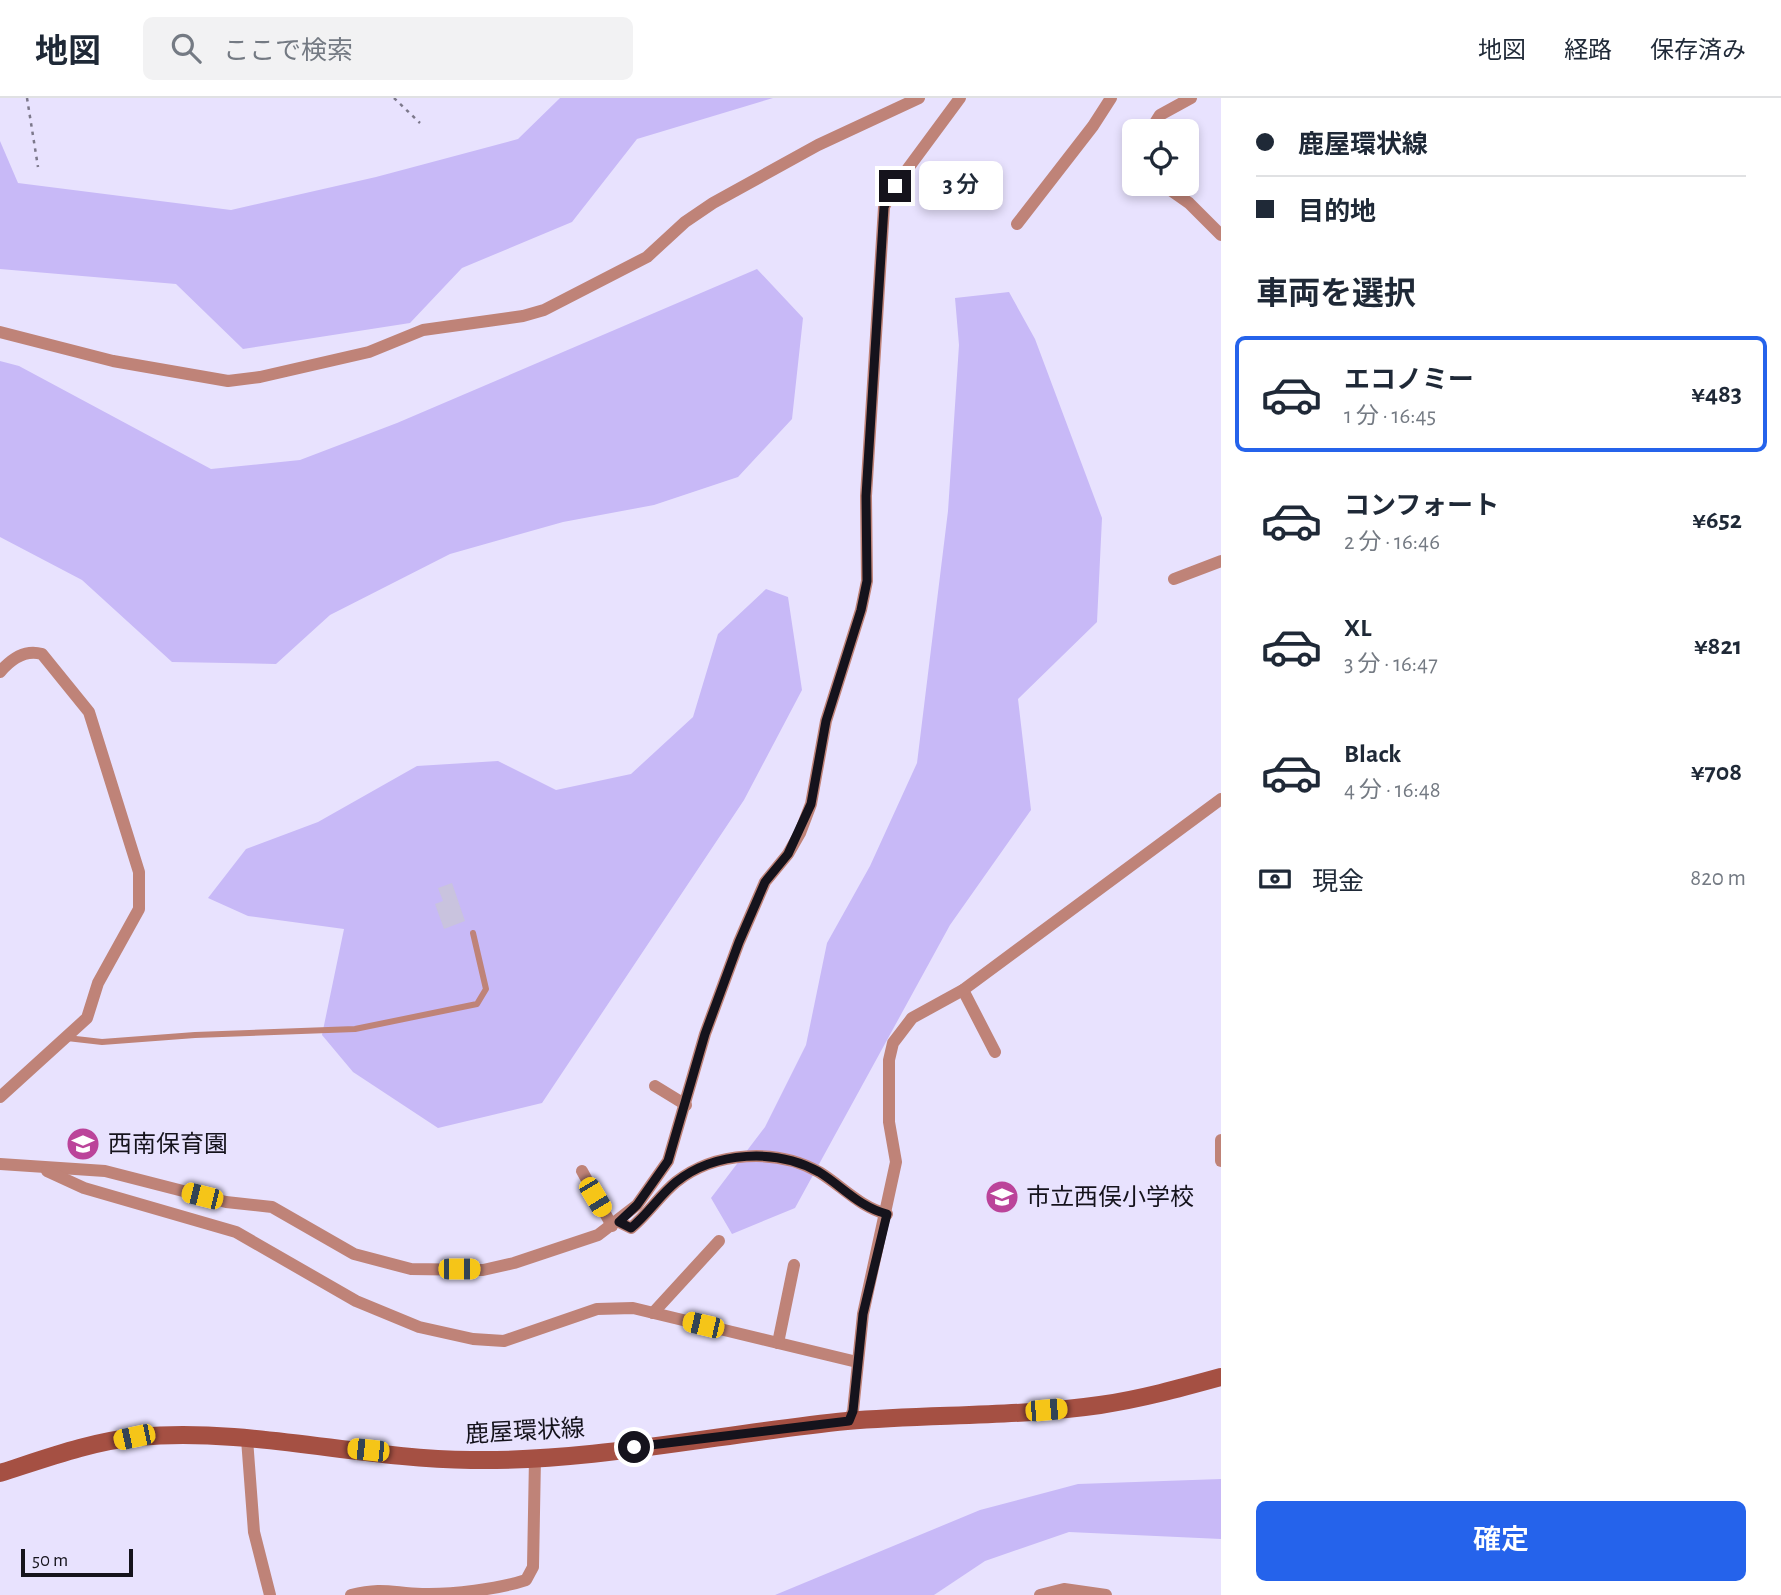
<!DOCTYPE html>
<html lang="ja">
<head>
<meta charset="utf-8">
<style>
  :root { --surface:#fff; --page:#f2f2f3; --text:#1f2937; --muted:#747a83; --line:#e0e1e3; --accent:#2563eb }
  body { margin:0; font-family:"Alegreya Sans","Noto Sans JP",sans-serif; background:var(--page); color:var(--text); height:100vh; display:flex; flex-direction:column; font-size:26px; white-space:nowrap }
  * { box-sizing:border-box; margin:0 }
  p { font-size:23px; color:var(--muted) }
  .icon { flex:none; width:38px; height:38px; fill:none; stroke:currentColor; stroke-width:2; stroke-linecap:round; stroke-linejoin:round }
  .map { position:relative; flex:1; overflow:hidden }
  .sheet { display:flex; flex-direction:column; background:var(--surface); width:560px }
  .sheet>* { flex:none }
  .top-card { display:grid; align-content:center; height:154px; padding:0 35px; background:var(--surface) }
  .controls { position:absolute; left:1122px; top:21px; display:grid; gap:14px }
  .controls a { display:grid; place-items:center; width:77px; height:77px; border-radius:10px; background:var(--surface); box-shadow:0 4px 10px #0003; font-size:35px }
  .scale { position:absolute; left:21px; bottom:18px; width:112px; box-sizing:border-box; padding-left:7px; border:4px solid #15131c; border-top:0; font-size:19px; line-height:24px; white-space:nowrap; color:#15131c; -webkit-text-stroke:5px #e8e2fe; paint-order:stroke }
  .end { position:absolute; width:32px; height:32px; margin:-16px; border:9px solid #15131c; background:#fff; box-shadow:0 0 0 4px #fff }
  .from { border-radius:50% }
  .bubble { position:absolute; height:49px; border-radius:10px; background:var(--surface); box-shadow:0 4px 10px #0003; font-size:23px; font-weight:600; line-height:49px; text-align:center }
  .car { position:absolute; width:21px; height:42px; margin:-21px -10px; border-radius:9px; box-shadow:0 0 5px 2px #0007; background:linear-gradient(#f5c518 24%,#345 0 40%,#f5c518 0 76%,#345 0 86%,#f5c518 0) }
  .top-card b { display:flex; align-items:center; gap:24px; height:66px; font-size:26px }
  .top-card b+b { border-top:2px solid var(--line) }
  .top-card i { width:18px; height:18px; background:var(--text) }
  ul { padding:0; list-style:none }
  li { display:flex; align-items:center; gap:21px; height:116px; margin:0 14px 10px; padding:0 21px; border:4px solid transparent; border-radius:10px }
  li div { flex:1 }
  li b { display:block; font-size:26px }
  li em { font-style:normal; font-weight:600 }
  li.on { border-color:var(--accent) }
  li>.icon { width:63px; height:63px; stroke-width:1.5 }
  h2 { padding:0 35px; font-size:32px; line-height:84px }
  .pay { display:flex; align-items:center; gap:18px; height:77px; padding:0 35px; font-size:26px }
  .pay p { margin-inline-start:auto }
  .action { display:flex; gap:14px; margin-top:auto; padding:14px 35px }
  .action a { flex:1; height:80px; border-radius:10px; background:var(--accent); color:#fff; font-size:28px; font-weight:600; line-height:80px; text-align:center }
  header { display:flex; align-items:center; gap:42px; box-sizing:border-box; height:98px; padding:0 35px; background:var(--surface); border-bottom:2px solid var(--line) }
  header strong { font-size:33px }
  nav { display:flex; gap:38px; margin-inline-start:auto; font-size:24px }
  .search { width:490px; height:63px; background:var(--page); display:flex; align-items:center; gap:18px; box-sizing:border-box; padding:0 24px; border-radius:10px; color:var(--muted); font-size:26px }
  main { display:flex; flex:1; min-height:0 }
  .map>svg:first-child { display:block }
  .green { fill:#c8b9f7 }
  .building { fill:#c9c3de }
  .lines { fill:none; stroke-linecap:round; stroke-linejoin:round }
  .path { stroke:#7c788b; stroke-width:2.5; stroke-dasharray:3.5 5; stroke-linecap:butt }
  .service { stroke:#bf8378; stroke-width:6 }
  .minor { stroke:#bf8378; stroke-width:12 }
  .secondary { stroke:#a55043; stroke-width:18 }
  .route { stroke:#15131c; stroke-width:9 }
  .labels { text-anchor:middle; stroke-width:5; stroke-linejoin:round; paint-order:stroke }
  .poi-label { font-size:24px; fill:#15131c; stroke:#e8e2fe; text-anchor:start }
  .street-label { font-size:24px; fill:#15131c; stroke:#e8e2fe }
</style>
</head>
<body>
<header>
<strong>地図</strong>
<div class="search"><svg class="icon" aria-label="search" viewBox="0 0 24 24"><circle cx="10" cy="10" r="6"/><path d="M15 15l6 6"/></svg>ここで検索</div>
<nav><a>地図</a><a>経路</a><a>保存済み</a></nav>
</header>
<main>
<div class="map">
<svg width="1221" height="1497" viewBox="0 0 1221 1497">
  <rect width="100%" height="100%" fill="#e8e2fe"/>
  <g class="green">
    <path d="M560 0H773L637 41 572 124 462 170 410 225 243 251 176 186 0 171V43L18 85 231 112 376 79 518 41Z"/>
    <path d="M757 171 803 220 792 321 738 379 654 407 563 424 450 456 330 517 276 566 172 564 82 482 0 439V263L19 268 211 371 300 362 397 325Z"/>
    <path d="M1009 194 1035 241 1102 420 1097 524 1018 601 1031 712 950 827 795 1110 732 1136 711 1100 765 1029 806 947 827 845 870 768 917 665 948 413 959 247 955 200Z"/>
    <path d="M766 491 788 499 802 592 744 702 542 1005 438 1030 353 974 322 937 344 831 248 818 208 800 246 751 318 724 417 668 498 663 556 692 631 676 693 619 718 536Z"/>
    <path d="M1221 1381V1441L1069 1434 985 1463 934 1497H775L980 1412 1078 1386Z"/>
  </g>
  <path class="building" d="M452 785 465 823 444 831 435 806 443 803 438 790Z"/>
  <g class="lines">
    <g class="path">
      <path d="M27 0 38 69"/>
      <path d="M394 0 420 25"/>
    </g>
    <path class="service" d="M67 940 102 944 195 937 355 931 477 906 486 891 473 835"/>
    <g class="minor">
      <path d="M1150 33 1160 17 1191 0"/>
      <path d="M1162 86 1189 105 1221 137"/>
      <path d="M1017 126 1093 28 1111 0"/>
      <path d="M0 234 113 263 228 283 260 279 369 254 423 232 523 218 544 212 647 159 685 124 713 105 818 47 919 0"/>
      <path d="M1174 481 1221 463"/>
      <path d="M0 574C11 561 25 551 42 556L89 614 139 774V811L98 885 87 920 0 999"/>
      <path d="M963 892 995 954"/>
      <path d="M655 988 686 1007"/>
      <path d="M1221 1042V1063"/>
      <path d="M0 1066 105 1073 226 1104 272 1109 354 1156 411 1171 483 1172 514 1165 598 1137 637 1107 668 1063 705 936 739 844 765 784 788 756 800 735 811 706 826 623 861 512 867 483 866 398 884 109 895 88 960 0"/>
      <path d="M47 1073 84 1090 236 1134 356 1203 419 1229 473 1241 504 1243 597 1211 633 1210 857 1264"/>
      <path d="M582 1073 612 1128"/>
      <path d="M619 1124 631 1130C648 1116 660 1097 676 1084 715 1053 777 1050 819 1074 842 1088 860 1109 887 1116"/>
      <path d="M653 1215 719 1143"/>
      <path d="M778 1245 794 1167"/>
      <path d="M849 1323 853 1313 863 1216 896 1064 889 1024V962L893 945 912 920 963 892 1221 701"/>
      <path d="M247 1341 254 1434 270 1497"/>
      <path d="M351 1497C383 1489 392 1495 422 1496 451 1497 499 1491 526 1482L533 1469 535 1360"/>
      <path d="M1040 1497 1064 1491 1106 1497"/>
    </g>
    <path class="secondary" d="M0 1375C44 1361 92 1343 138 1339 249 1329 360 1361 471 1362 594 1364 724 1335 847 1323 931 1316 1016 1319 1100 1307 1141 1301 1181 1290 1221 1279"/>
  </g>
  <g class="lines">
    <path class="route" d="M634 1349 849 1323 853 1313 863 1216 887 1116C859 1109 842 1088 819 1074 777 1050 715 1053 676 1084 660 1097 648 1116 631 1130L619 1124 637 1107 668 1063 705 936 739 844 765 784 788 756 811 706 826 623 861 512 867 483 866 398 884 109 895 88"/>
  </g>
  <defs>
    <symbol id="school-disc" viewBox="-11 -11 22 22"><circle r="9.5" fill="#bb449a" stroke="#e8e2fe"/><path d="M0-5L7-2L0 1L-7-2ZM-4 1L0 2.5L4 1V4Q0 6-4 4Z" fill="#fff"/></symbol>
  </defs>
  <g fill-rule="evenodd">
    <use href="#school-disc" x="64" y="1027" width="38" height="38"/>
    <use href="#school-disc" x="983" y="1080" width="38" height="38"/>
  </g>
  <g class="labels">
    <g class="poi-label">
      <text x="108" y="1054">西南保育園</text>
      <text x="1026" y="1107">市立西俣小学校</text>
    </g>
    <g class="street-label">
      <text transform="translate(525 1333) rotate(-3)" y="8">鹿屋環状線</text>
    </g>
  </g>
</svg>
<div class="controls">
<a><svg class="icon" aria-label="locate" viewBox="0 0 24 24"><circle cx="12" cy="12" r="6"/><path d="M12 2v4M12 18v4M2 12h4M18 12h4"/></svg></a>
</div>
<div class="scale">50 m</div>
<i class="end from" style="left:634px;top:1349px"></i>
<i class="end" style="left:895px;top:88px"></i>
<div class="bubble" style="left:919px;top:63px;width:84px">3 分</div>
<i class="car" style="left:202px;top:1098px;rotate:284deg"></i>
<i class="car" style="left:595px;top:1099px;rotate:149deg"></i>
<i class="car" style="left:459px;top:1171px;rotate:90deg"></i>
<i class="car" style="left:703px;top:1227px;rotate:283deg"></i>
<i class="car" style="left:1046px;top:1312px;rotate:85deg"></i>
<i class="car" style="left:134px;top:1339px;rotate:258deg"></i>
<i class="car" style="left:368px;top:1352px;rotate:276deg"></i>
</div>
<section class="sheet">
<div class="top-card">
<b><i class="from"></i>鹿屋環状線</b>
<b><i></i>目的地</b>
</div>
<h2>車両を選択</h2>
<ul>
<li class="on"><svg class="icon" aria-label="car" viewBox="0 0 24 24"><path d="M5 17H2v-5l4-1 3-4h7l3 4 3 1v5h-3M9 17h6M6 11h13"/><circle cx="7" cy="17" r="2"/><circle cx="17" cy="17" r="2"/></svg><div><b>エコノミー</b><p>1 分 · 16:45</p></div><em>¥483</em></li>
<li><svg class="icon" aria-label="car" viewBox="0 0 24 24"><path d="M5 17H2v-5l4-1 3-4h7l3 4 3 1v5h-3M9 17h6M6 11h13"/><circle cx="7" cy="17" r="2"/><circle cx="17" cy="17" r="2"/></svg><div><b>コンフォート</b><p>2 分 · 16:46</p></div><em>¥652</em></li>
<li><svg class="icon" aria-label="car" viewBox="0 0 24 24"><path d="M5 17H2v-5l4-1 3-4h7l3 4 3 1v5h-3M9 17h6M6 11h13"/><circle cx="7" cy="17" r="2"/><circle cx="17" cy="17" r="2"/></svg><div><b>XL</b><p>3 分 · 16:47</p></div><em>¥821</em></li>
<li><svg class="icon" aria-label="car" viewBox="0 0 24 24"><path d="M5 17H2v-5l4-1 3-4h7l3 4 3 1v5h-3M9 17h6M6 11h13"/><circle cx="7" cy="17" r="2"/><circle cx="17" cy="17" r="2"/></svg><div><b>Black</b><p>4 分 · 16:48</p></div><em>¥708</em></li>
</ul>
<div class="pay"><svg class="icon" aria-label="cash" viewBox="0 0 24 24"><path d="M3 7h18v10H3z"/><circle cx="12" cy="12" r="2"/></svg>現金<p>820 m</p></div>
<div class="action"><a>確定</a></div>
</section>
</main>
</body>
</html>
